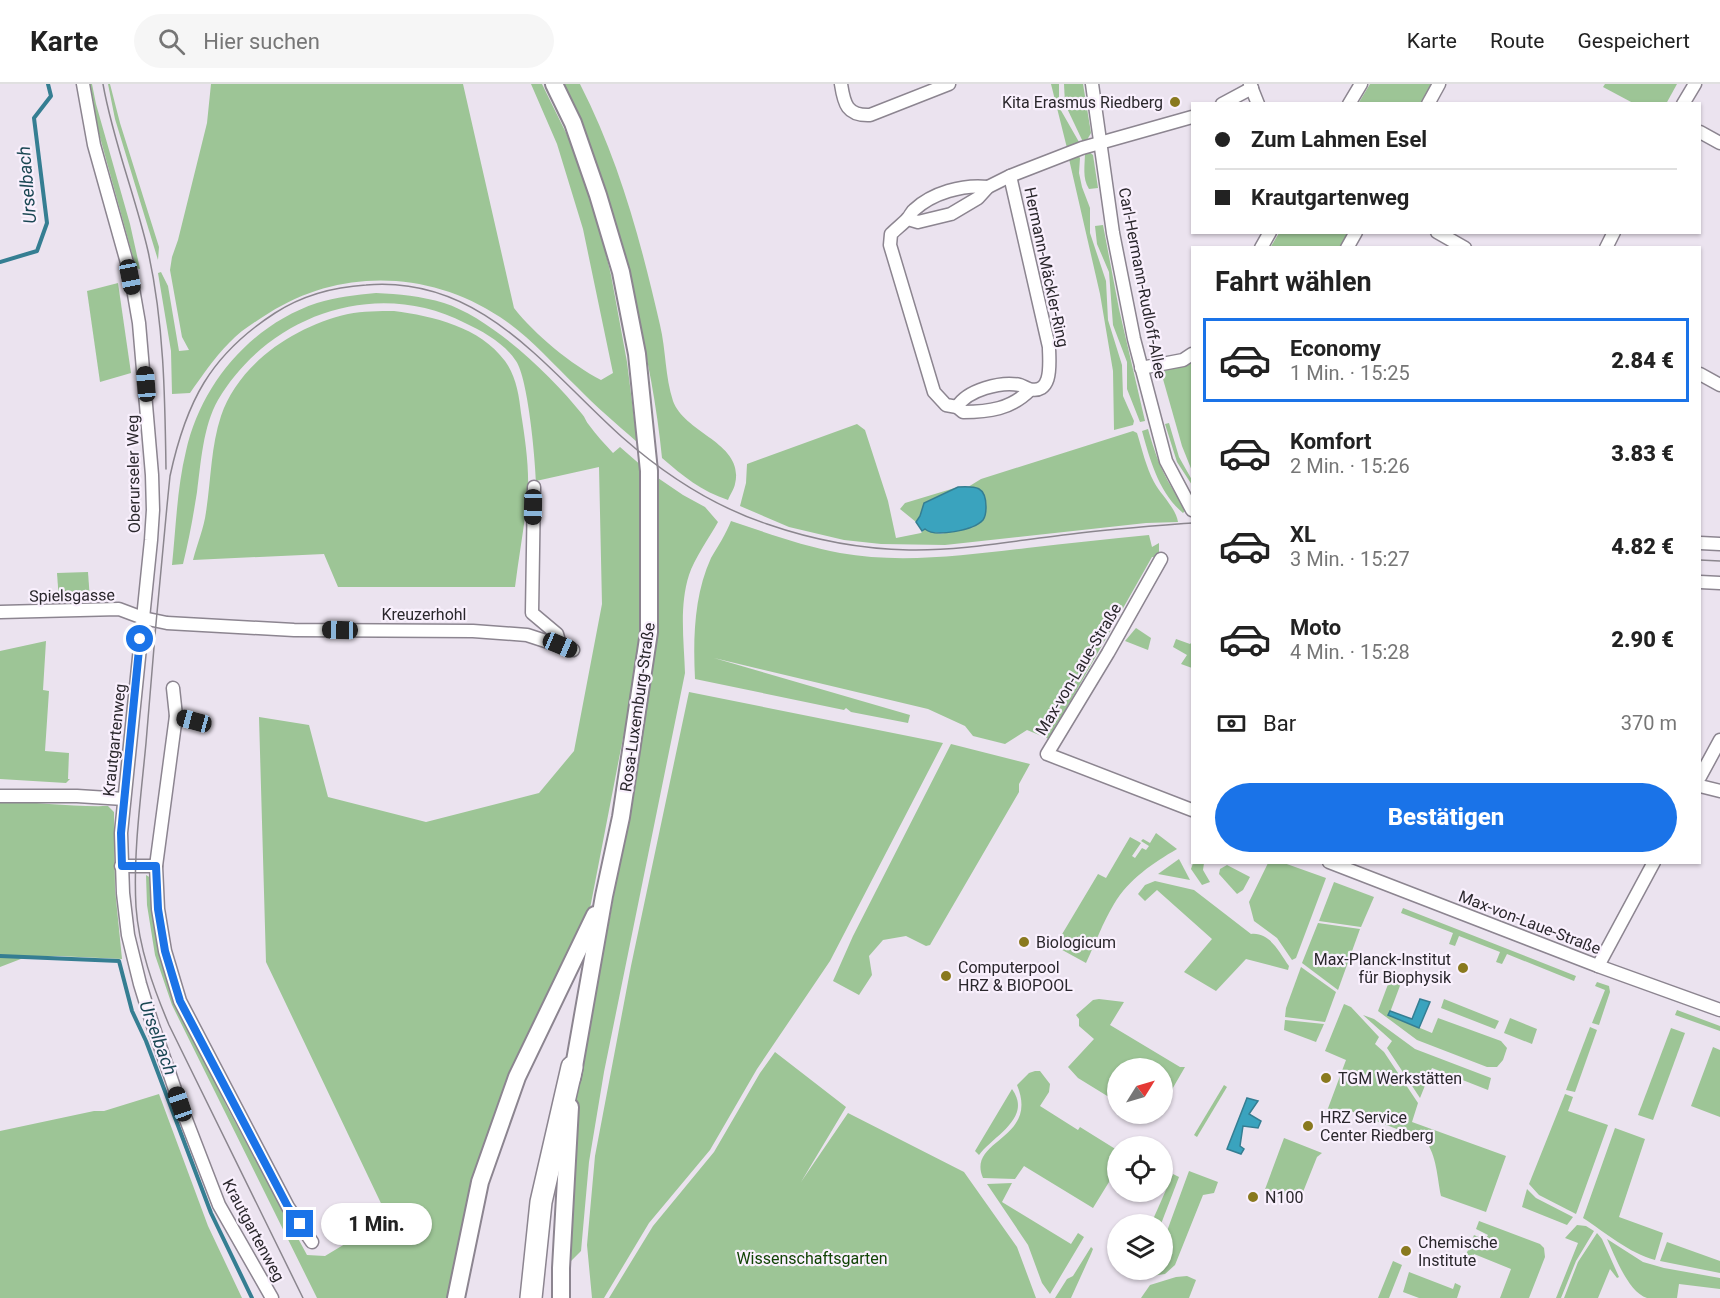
<!DOCTYPE html>
<html lang="de">
<head>
<meta charset="utf-8">
<style>
  :root { --surface:#fff; --page:#f6f6f6; --text:#222; --muted:#767676; --line:#e0e0e0; --accent:#1a73e8 }
  body { margin:0; font-family:Roboto,sans-serif; background:var(--page); color:var(--text); height:100vh; display:flex; flex-direction:column; font-size:22px; white-space:nowrap }
  * { box-sizing:border-box; margin:0 }
  p { font-size:20px; color:var(--muted) }
  .icon { flex:none; width:33px; height:33px; fill:none; stroke:currentColor; stroke-width:2; stroke-linecap:round; stroke-linejoin:round }
  .map { position:relative; flex:1; overflow:hidden }
  .panel { position:absolute; left:1191px; top:162px; width:510px; height:618px; display:flex; flex-direction:column; background:var(--surface); border-radius:0px; box-shadow:0 2px 4px #0004 }
  .panel>* { flex:none }
  .banner { position:absolute; left:1191px; top:18px; width:510px; height:132px; border-radius:0px; box-shadow:0 2px 4px #0004; display:grid; align-content:center; height:132px; padding:0 24px; background:var(--surface) }
  .needle { width:39px; rotate:53deg }
  .buttons { position:absolute; left:1107px; top:974px; display:grid; gap:12px }
  .buttons a { display:grid; place-items:center; width:66px; height:66px; border-radius:50%; background:var(--surface); box-shadow:0 2px 4px #0004; font-size:30px }
  .end { position:absolute; width:27px; height:27px; margin:-14px; border:8px solid #1a73e8; background:#fff; box-shadow:0 0 0 3px #fff }
  .from { border-radius:50% }
  .bubble { position:absolute; height:42px; border-radius:21px; background:var(--surface); box-shadow:0 2px 4px #0004; font-size:20px; font-weight:800; line-height:42px; text-align:center }
  .car { position:absolute; width:18px; height:36px; margin:-18px -9px; border-radius:8px; box-shadow:0 0 4px 2px #0007; background:linear-gradient(#222 24%,#8ab4d8 0 40%,#222 0 76%,#8ab4d8 0 86%,#222 0) }
  .banner b { display:flex; align-items:center; gap:21px; height:57px; font-size:22px }
  .banner b+b { border-top:2px solid var(--line) }
  .banner i { width:15px; height:15px; background:var(--text) }
  ul { padding:0; list-style:none }
  li { display:flex; align-items:center; gap:18px; height:84px; margin:0 12px 9px; padding:0 12px; border:3px solid transparent; border-radius:0px }
  li div { flex:1 }
  li b { display:block; font-size:22px }
  li em { font-style:normal; font-weight:800 }
  li.on { border-color:var(--accent) }
  li>.icon { width:54px; height:54px; stroke-width:1.5 }
  h2 { padding:0 24px; font-size:27px; line-height:72px }
  .pay { display:flex; align-items:center; gap:15px; height:66px; padding:0 24px; font-size:22px }
  .pay p { margin-inline-start:auto }
  .cta { display:flex; gap:12px; margin-top:auto; padding:12px 24px }
  .cta a { flex:1; height:69px; border-radius:36px; background:var(--accent); color:#fff; font-size:24px; font-weight:800; line-height:69px; text-align:center }
  header { display:flex; align-items:center; gap:36px; box-sizing:border-box; height:84px; padding:0 30px; background:var(--surface); border-bottom:2px solid var(--line) }
  header strong { font-size:28px }
  nav { display:flex; gap:33px; margin-inline-start:auto; font-size:21px }
  .search { width:420px; height:54px; background:var(--page); display:flex; align-items:center; gap:15px; box-sizing:border-box; padding:0 21px; border-radius:33px; color:var(--muted); font-size:22px }
  .map>svg:first-child { display:block }
  .green { fill:#9dc596 }
  .water { fill:#3aa3be; stroke:#357e92; stroke-width:1.5 }
  .lines { fill:none; stroke-linecap:round; stroke-linejoin:round }
  .stream { stroke:#357e92; stroke-width:4 }
  .street-casing { stroke:#8c8590; stroke-width:15 }
  .secondary-casing { stroke:#8c8590; stroke-width:20 }
  .highway-casing { stroke:#8c8590; stroke-width:24 }
  .street { stroke:#fff; stroke-width:12 }
  .secondary { stroke:#fff; stroke-width:16 }
  .highway { stroke:#fff; stroke-width:21 }
  .tram { stroke:#8b868e; stroke-width:1.5 }
  .route { stroke:#1a73e8; stroke-width:8 }
  .poi-dot { fill:#89791e; stroke:#f9f0fd; stroke-width:2 }
  .labels { text-anchor:middle; stroke-width:4.5; stroke-linejoin:round; paint-order:stroke }
  .poi-label { font-size:16px; fill:#2a272c; stroke:#f9f0fd; text-anchor:start }
  .street-label { font-size:16px; fill:#2a272c; stroke:#f9f0fd }
  .park-label { font-size:16px; fill:#104304; stroke:#f9f0fd }
  .water-label { font-size:18px; font-style:italic; fill:#1a4753; stroke:#f9f0fd }
</style>
</head>
<body>
<header>
<strong>Karte</strong>
<div class="search"><svg class="icon" aria-label="search" viewBox="0 0 24 24"><circle cx="10" cy="10" r="6"/><path d="M15 15l6 6"/></svg>Hier suchen</div>
<nav><a>Karte</a><a>Route</a><a>Gespeichert</a></nav>
</header>
<div class="map">
<svg width="1720" height="1214" viewBox="0 0 1720 1214">
  <rect width="100%" height="100%" fill="#ebe3ef"/>
  <g class="green">
    <path d="M90 0H92L96 20 130 140 140 185 136 184 98 46Z"/>
    <path d="M108 0H110L120 39 159 163 158 176 115 35Z"/>
    <path d="M211 0H463L514 224C534 250 572 281 601 296L613 289 583 145 557 60 531 0H542L569 55 595 126 611 191 627 278 637 358C617 340 596 323 577 303 552 279 529 252 500 233 429 186 340 184 269 229 255 238 240 247 229 259 214 274 202 292 190 309L172 310 171 267 158 189 161 188 168 202 179 267 189 266 182 253 170 186 172 173 178 156 207 39Z"/>
    <path d="M564 0H580C619 76 641 158 660 241 666 266 665 293 673 317 685 350 745 359 735 400 734 405 730 411 728 416 701 407 683 392 662 374 657 322 647 271 635 221 618 145 597 71 564 0Z"/>
    <path d="M1051 0H1059V23L1079 58 1078 60 1067 64Z"/>
    <path d="M1064 0H1083L1091 49 1087 56 1083 58 1065 20Z"/>
    <path d="M1370 0H1433L1422 19 1358 20Z"/>
    <path d="M1605 0H1677L1666 20 1633 19 1603 3Z"/>
    <path d="M1088 67 1093 71 1098 104 1089 105C1082 94 1085 81 1085 68Z"/>
    <path d="M1078 71 1080 74 1079 89 1082 103 1090 124V149L1106 197 1108 236 1122 281 1123 312 1134 337 1133 341 1114 346 1113 287 1100 210 1069 75Z"/>
    <path d="M1103 141 1119 225 1145 337 1140 338 1127 305V278L1113 241 1109 188 1097 160 1095 142Z"/>
    <path d="M1279 149H1351L1343 163 1270 164Z"/>
    <path d="M118 199 131 289 100 298 87 207Z"/>
    <path d="M376 209C399 210 421 212 444 219 491 234 551 291 582 330 585 333 586 338 589 341 596 351 605 360 613 369L620 363 643 383 641 548 634 613 623 654 587 840 517 993 450 1214H317L172 921 155 871 147 821 146 791 151 794 154 828 164 886 176 918 227 1023 307 1171 325 1172 388 1134 266 878 259 633 309 641 328 713 426 738 539 709 574 667 602 520 599 383 536 397C535 372 528 295 516 277 504 259 484 248 465 239 376 193 268 231 218 316 203 342 201 379 197 408 193 433 189 456 183 480L172 481C176 443 177 404 186 367 201 300 251 241 317 219 336 213 356 211 376 209Z"/>
    <path d="M394 227C433 232 480 243 505 277 516 292 519 311 521 329 525 354 529 381 528 407 525 439 519 471 515 503H338L324 470 193 476C197 460 204 444 206 428 211 396 211 362 221 332 239 279 295 242 348 230 363 227 379 227 394 227Z"/>
    <path d="M1192 277V387L1182 362 1161 288Z"/>
    <path d="M1169 339 1179 373 1192 396V401L1177 378 1165 340Z"/>
    <path d="M857 340 865 346 888 417 896 454 921 449 925 445 940 450 974 443 978 404 968 403 981 395 1133 347 1137 349C1142 365 1146 383 1154 398 1161 411 1176 424 1178 438L1146 439 945 461 881 460 844 456 789 443 740 422 746 399 747 380Z"/>
    <path d="M1148 345C1157 377 1166 399 1187 425L1183 429C1159 409 1150 376 1142 347Z"/>
    <path d="M658 394 683 411 705 423 718 438C709 454 694 475 689 491 679 522 684 558 685 589L604 988 589 1078 581 1167 566 1182 572 983 608 844 644 640 657 553Z"/>
    <path d="M958 403 924 419 921 432 916 438 900 425 905 419Z"/>
    <path d="M731 437C767 449 803 462 840 469 901 480 966 471 1027 464 1068 459 1109 455 1149 451L1152 463 1159 459V473H1152L1049 655 1027 646 1005 660 973 652 965 642 928 625 714 574 910 631 908 639 851 628 846 624 844 626 695 595C693 555 694 511 711 474 718 462 726 450 731 437Z"/>
    <path d="M88 488 90 516 59 517 57 489Z"/>
    <path d="M1136 544 1151 554 1148 566 1125 557Z"/>
    <path d="M1176 555 1190 560 1192 558V584L1181 580 1187 571 1173 563Z"/>
    <path d="M46 557 43 606 49 607 45 667 69 669 68 695H70L66 699 0 695V567Z"/>
    <path d="M689 608 943 659 830 877 757 985 710 1066 649 1139 604 1214H592L587 1161 595 1072 631 882Z"/>
    <path d="M951 660 1030 680 1019 700V708L930 861 926 862 906 852 883 856 869 872 872 891 859 911 833 897 853 852Z"/>
    <path d="M0 717C36 718 72 723 108 722L114 728 115 805 122 875 57 872 26 873 0 883Z"/>
    <path d="M1156 749 1177 765C1153 779 1129 795 1114 820 1103 838 1095 860 1086 879L1055 862 1098 790 1106 794 1130 753 1141 759 1132 772 1135 774 1142 764 1146 766 1149 762 1141 757 1143 755 1150 759Z"/>
    <path d="M1179 775 1190 796 1158 790Z"/>
    <path d="M1193 779H1204L1203 786 1210 798 1202 801 1191 785Z"/>
    <path d="M1268 779H1284L1326 794 1296 874 1292 876 1277 854 1254 837 1249 818Z"/>
    <path d="M1227 781 1250 793 1243 806 1237 810 1219 790 1220 785Z"/>
    <path d="M1155 797 1194 806 1251 850C1270 848 1279 868 1289 882L1288 886 1246 875 1216 907 1184 888 1212 855 1157 806 1145 817 1138 810 1145 801Z"/>
    <path d="M1334 798 1374 813 1361 843 1319 837Z"/>
    <path d="M1403 824 1576 892 1574 897 1507 870 1502 880 1496 878 1500 868 1459 852 1455 862 1449 860 1453 849 1401 829Z"/>
    <path d="M1318 839 1360 845 1338 906 1302 879Z"/>
    <path d="M1301 883 1336 908 1325 938 1285 933 1286 924Z"/>
    <path d="M1390 895 1401 899 1389 931 1432 949 1438 934 1501 957 1507 964 1503 976 1497 983H1487L1417 956 1378 927Z"/>
    <path d="M1597 898 1609 902 1610 908 1599 941 1592 939 1605 906 1595 902Z"/>
    <path d="M1099 915 1124 918 1110 941 1180 983H1185L1163 1021 1162 984H1118L1117 1018 1078 994 1068 983 1094 955 1079 942V935L1076 931 1093 916Z"/>
    <path d="M1444 915 1499 937 1495 945 1441 924Z"/>
    <path d="M1344 920 1351 923 1379 953 1375 960 1384 968 1418 1019 1412 1038 1506 1072 1486 1128 1441 1112C1437 1093 1437 1072 1425 1056L1348 1026 1338 1031 1327 1027 1346 976 1325 967Z"/>
    <path d="M1677 926 1720 942V947L1675 931Z"/>
    <path d="M1363 931 1374 935 1415 965 1491 994 1488 1006 1432 984 1420 1014 1387 964 1392 957Z"/>
    <path d="M1510 934 1537 945 1532 960 1504 949Z"/>
    <path d="M1285 936 1324 940 1316 958 1284 946Z"/>
    <path d="M1590 943 1597 946 1575 1008 1566 1006Z"/>
    <path d="M1671 944 1685 949 1653 1036 1638 1031Z"/>
    <path d="M1713 963 1720 966V1033L1691 1022Z"/>
    <path d="M775 968 846 1023 801 1098 848 1029 964 1088 1017 1163 1036 1214H609L653 1142 714 1068 760 989Z"/>
    <path d="M1035 987H1040L1050 1000 1049 1008 1040 1022 1078 1046 1080 1043 1117 1066V1085L1093 1124 1024 1082 1015 1095 983 1094C966 1055 1040 1056 1017 1001L1029 989Z"/>
    <path d="M1224 1001 1227 1003 1197 1053 1194 1051Z"/>
    <path d="M1012 1005C1033 1034 993 1052 979 1071L975 1067Z"/>
    <path d="M159 1010 208 1142 242 1214H0V1047L94 1027H104Z"/>
    <path d="M1565 1010 1573 1013 1568 1027 1608 1041 1576 1130 1539 1111 1529 1100Z"/>
    <path d="M1615 1044 1645 1055 1619 1133 1663 1149 1655 1176C1629 1169 1606 1149 1583 1134Z"/>
    <path d="M1284 1054 1322 1069 1317 1073 1301 1113 1294 1110 1291 1118 1264 1108Z"/>
    <path d="M1189 1087 1218 1098 1214 1109 1203 1111 1175 1181 1165 1190 1152 1192V1185H1162L1163 1158Z"/>
    <path d="M1173 1090 1179 1093 1161 1140H1151Z"/>
    <path d="M1012 1099 1002 1118 1071 1160 1078 1149 1084 1153 1050 1210 1042 1199 1028 1161 987 1100Z"/>
    <path d="M1527 1105 1536 1114 1573 1133 1567 1141 1522 1123Z"/>
    <path d="M1479 1137 1540 1160 1544 1164 1545 1173 1529 1214H1500L1511 1185 1474 1170 1470 1178 1464 1176 1474 1151 1485 1156 1488 1151 1476 1145Z"/>
    <path d="M1577 1141 1586 1142 1594 1147 1576 1177 1561 1214H1556L1578 1159 1565 1154Z"/>
    <path d="M1597 1149 1602 1155 1619 1193 1617 1194 1610 1185 1598 1214H1564L1578 1178Z"/>
    <path d="M1607 1155 1643 1178 1664 1184 1720 1194V1205L1679 1200 1677 1214C1668 1214 1655 1214 1647 1214 1628 1208 1615 1172 1607 1155Z"/>
    <path d="M1667 1158 1720 1177V1189L1660 1177Z"/>
    <path d="M1091 1163 1093 1165 1091 1170 1071 1214H1055L1067 1195 1073 1192Z"/>
    <path d="M1393 1177 1402 1181 1389 1214H1378Z"/>
    <path d="M1409 1188 1453 1205 1455 1199 1461 1202 1457 1214H1419L1403 1208Z"/>
    <path d="M1187 1192 1196 1196 1189 1214H1141L1150 1201 1176 1193Z"/>
  </g>
  <g class="water">
    <path d="M958 403C976 402 986 402 986 423 986 428 986 432 983 436 974 446 935 454 925 445L922 447 916 438 920 432 924 419Z"/>
    <path d="M1420 915 1430 918 1419 944 1388 931 1390 927 1412 935Z"/>
    <path d="M1247 1014 1258 1017 1249 1030 1261 1037 1258 1044 1243 1042 1240 1062 1244 1065 1241 1070 1227 1065Z"/>
  </g>
  <g class="lines">
    <g class="stream">
      <path d="M0 178 37 167 47 139 34 34 51 12 48 0"/>
      <path d="M0 872 119 877 132 927 146 957 211 1129 252 1214"/>
    </g>
    <defs>
      <g id="street">
        <path d="M83 0 94 61 131 193 139 239 152 391 153 426 151 456 121 749 123 809 128 851 140 900 152 939 180 1020 219 1121 272 1214"/>
        <path d="M841 0C844 20 847 32 870 31L949 0"/>
        <path d="M1092 0 1113 149 1134 255 1166 377 1192 426"/>
        <path d="M1250 0 1258 20"/>
        <path d="M1222 20 1252 4"/>
        <path d="M1349 20 1361 0"/>
        <path d="M1428 20 1439 0"/>
        <path d="M1683 20 1695 0"/>
        <path d="M1700 48 1720 59"/>
        <path d="M988 103C963 100 932 109 914 126 911 128 911 131 908 134 904 139 897 144 891 150L890 161 934 308 946 321 957 323 963 328C989 328 1011 325 1030 306"/>
        <path d="M908 135 918 138 951 130 978 114 988 103 1010 92 1082 64 1192 33"/>
        <path d="M1437 148 1465 164"/>
        <path d="M1261 164 1270 148"/>
        <path d="M1347 164 1356 148"/>
        <path d="M1606 164 1614 148"/>
        <path d="M1141 284 1183 276 1192 270"/>
        <path d="M1700 290 1720 301"/>
        <path d="M957 323C967 306 1001 297 1020 301 1023 302 1026 304 1029 305 1054 311 1049 277 1049 263L1010 92"/>
        <path d="M534 403 532 529 557 550 560 561"/>
        <path d="M1700 459 1720 460"/>
        <path d="M1161 475 1108 569 1047 670 1192 726"/>
        <path d="M1700 498 1720 499"/>
        <path d="M0 528 119 525 143 534 167 539 294 546 473 547 527 551 573 566"/>
        <path d="M173 604 176 632 156 782 158 825 165 867 180 917 288 1123 312 1158"/>
        <path d="M176 632 194 637"/>
        <path d="M1700 693 1720 656"/>
        <path d="M1700 702 1720 707"/>
        <path d="M0 712H77L124 715"/>
        <path d="M1329 778 1598 882 1720 926"/>
        <path d="M121 782H156"/>
        <path d="M1598 882 1654 778"/>
      </g>
      <g id="secondary">
        <path d="M554 0 573 39 598 111 621 188 637 270 649 387V548L621 733 604 812 572 994"/>
        <path d="M456 1214 480 1098 517 993 595 831"/>
        <path d="M561 1214V1184L570 1023"/>
      </g>
      <path id="highway" d="M531 1214 541 1118 572 983"/>
    </defs>
    <use href="#street" class="street-casing"/>
    <use href="#secondary" class="secondary-casing"/>
    <use href="#highway" class="highway-casing"/>
    <use href="#street" class="street"/>
    <use href="#secondary" class="secondary"/>
    <use href="#highway" class="highway"/>
    <g class="tram">
      <path d="M103 0C113 57 135 111 148 167 164 239 165 313 166 385"/>
      <path d="M1700 476 1720 477"/>
      <path d="M303 1214 169 941C153 903 139 864 136 823 133 770 141 712 146 659 153 570 161 481 170 392 186 318 210 271 275 229 303 211 333 203 366 201 481 191 546 285 622 353 664 390 713 422 767 440 813 456 861 465 909 466 964 467 1018 456 1072 450 1112 445 1153 442 1192 439"/>
    </g>
  </g>
  <g class="lines">
    <path class="route" d="M140 555 121 749 122 782H156L158 825 165 867 180 917 288 1123 300 1140"/>
  </g>
  <g class="poi-dot">
    <circle cx="1175" cy="18" r="6"/>
    <circle cx="1024" cy="858" r="6"/>
    <circle cx="1463" cy="884" r="6"/>
    <circle cx="946" cy="892" r="6"/>
    <circle cx="1326" cy="994" r="6"/>
    <circle cx="1308" cy="1042" r="6"/>
    <circle cx="1253" cy="1113" r="6"/>
    <circle cx="1406" cy="1167" r="6"/>
  </g>
  <g class="labels">
    <g class="poi-label">
      <text x="1163" y="24" text-anchor="end">Kita Erasmus Riedberg</text>
      <text x="1036" y="864">Biologicum</text>
      <text x="1451" y="881" text-anchor="end">Max-Planck-Institut<tspan x="1451" dy="18">für Biophysik</tspan></text>
      <text x="958" y="889">Computerpool<tspan x="958" dy="18">HRZ &amp; BIOPOOL</tspan></text>
      <text x="1338" y="1000">TGM Werkstätten</text>
      <text x="1320" y="1039">HRZ Service<tspan x="1320" dy="18">Center Riedberg</tspan></text>
      <text x="1265" y="1119">N100</text>
      <text x="1418" y="1164">Chemische<tspan x="1418" dy="18">Institute</tspan></text>
    </g>
    <g class="street-label">
      <text transform="translate(1047 183) rotate(78)" y="6">Hermann-Mäckler-Ring</text>
      <text transform="translate(1143 199) rotate(79)" y="6">Carl-Hermann-Rudloff-Allee</text>
      <text transform="translate(133 390) rotate(-91)" y="6">Oberurseler Weg</text>
      <text transform="translate(72 511) rotate(-1)" y="6">Spielsgasse</text>
      <text x="424" y="536">Kreuzerhohl</text>
      <text transform="translate(1078 585) rotate(-59)" y="6">Max-von-Laue-Straße</text>
      <text transform="translate(637 623) rotate(-82)" y="6">Rosa-Luxemburg-Straße</text>
      <text transform="translate(114 656) rotate(-84)" y="6">Krautgartenweg</text>
      <text transform="translate(1530 838) rotate(21)" y="6">Max-von-Laue-Straße</text>
      <text transform="translate(254 1146) rotate(62)" y="6">Krautgartenweg</text>
    </g>
    <g class="park-label">
      <text x="812" y="1180">Wissenschaftsgarten</text>
    </g>
    <g class="water-label">
      <text transform="translate(27 101) rotate(-95)" y="6">Urselbach</text>
      <text transform="translate(158 954) rotate(70)" y="6">Urselbach</text>
    </g>
  </g>
</svg>
<div class="buttons">
<a><svg class="needle" viewBox="-14 -14 28 28"><path d="M0-13l5 13h-10z" fill="#e53935"/><path d="M0 13l5-13h-10z" fill="#767676"/></svg></a>
<a><svg class="icon" aria-label="locate" viewBox="0 0 24 24"><circle cx="12" cy="12" r="6"/><path d="M12 2v4M12 18v4M2 12h4M18 12h4"/></svg></a>
<a><svg class="icon" aria-label="layers" viewBox="0 0 24 24"><path d="M12 4l9 5-9 5-9-5zM3 14l9 5 9-5"/></svg></a>
</div>
<i class="end from" style="left:140px;top:555px"></i>
<i class="end" style="left:300px;top:1140px"></i>
<div class="bubble" style="left:321px;top:1119px;width:111px">1 Min.</div>
<i class="car" style="left:130px;top:193px;rotate:169deg"></i>
<i class="car" style="left:146px;top:300px;rotate:355deg"></i>
<i class="car" style="left:533px;top:423px;rotate:181deg"></i>
<i class="car" style="left:340px;top:546px;rotate:271deg"></i>
<i class="car" style="left:560px;top:561px;rotate:113deg"></i>
<i class="car" style="left:194px;top:637px;rotate:285deg"></i>
<i class="car" style="left:180px;top:1020px;rotate:341deg"></i>
<div class="banner">
<b><i class="from"></i>Zum Lahmen Esel</b>
<b><i></i>Krautgartenweg</b>
</div>
<section class="panel">
<h2>Fahrt wählen</h2>
<ul>
<li class="on"><svg class="icon" aria-label="car" viewBox="0 0 24 24"><path d="M5 17H2v-5l4-1 3-4h7l3 4 3 1v5h-3M9 17h6M6 11h13"/><circle cx="7" cy="17" r="2"/><circle cx="17" cy="17" r="2"/></svg><div><b>Economy</b><p>1 Min. · 15:25</p></div><em>2.84 €</em></li>
<li><svg class="icon" aria-label="car" viewBox="0 0 24 24"><path d="M5 17H2v-5l4-1 3-4h7l3 4 3 1v5h-3M9 17h6M6 11h13"/><circle cx="7" cy="17" r="2"/><circle cx="17" cy="17" r="2"/></svg><div><b>Komfort</b><p>2 Min. · 15:26</p></div><em>3.83 €</em></li>
<li><svg class="icon" aria-label="car" viewBox="0 0 24 24"><path d="M5 17H2v-5l4-1 3-4h7l3 4 3 1v5h-3M9 17h6M6 11h13"/><circle cx="7" cy="17" r="2"/><circle cx="17" cy="17" r="2"/></svg><div><b>XL</b><p>3 Min. · 15:27</p></div><em>4.82 €</em></li>
<li><svg class="icon" aria-label="car" viewBox="0 0 24 24"><path d="M5 17H2v-5l4-1 3-4h7l3 4 3 1v5h-3M9 17h6M6 11h13"/><circle cx="7" cy="17" r="2"/><circle cx="17" cy="17" r="2"/></svg><div><b>Moto</b><p>4 Min. · 15:28</p></div><em>2.90 €</em></li>
</ul>
<div class="pay"><svg class="icon" aria-label="cash" viewBox="0 0 24 24"><path d="M3 7h18v10H3z"/><circle cx="12" cy="12" r="2"/></svg>Bar<p>370 m</p></div>
<div class="cta"><a>Bestätigen</a></div>
</section>
</div>
</body>
</html>
